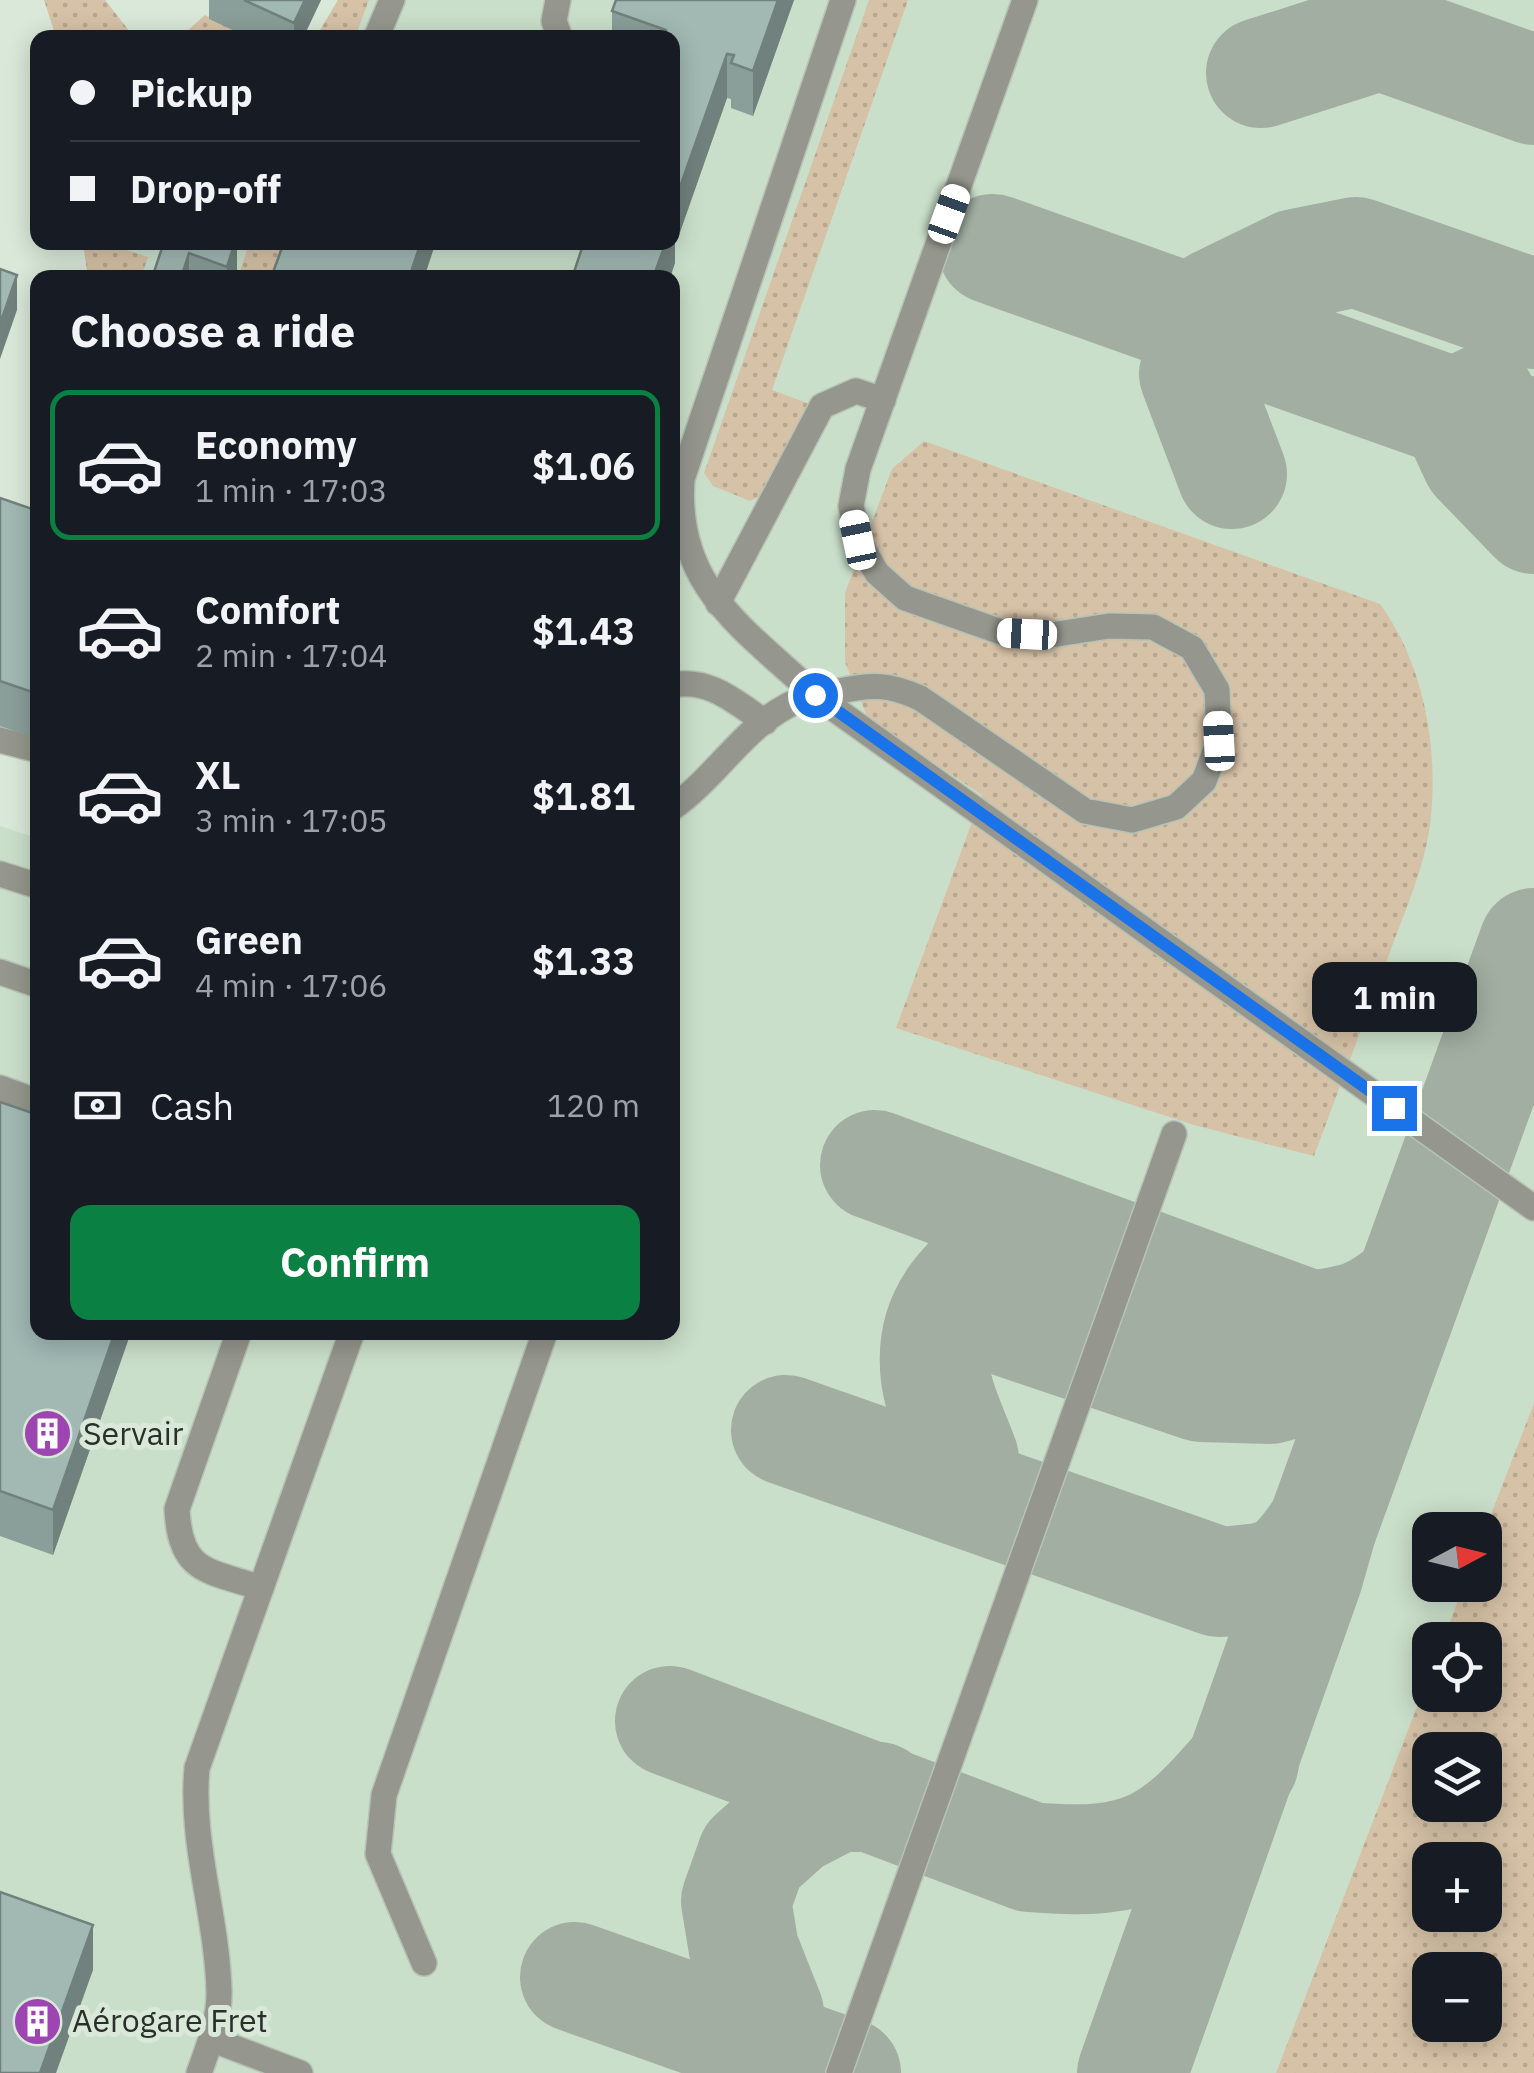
<!DOCTYPE html>
<html lang="en">
<head>
<meta charset="utf-8">
<style>
  :root { --surface:#171b24; --page:#20242c; --text:#f1f3f6; --muted:#9ea1a6; --line:#363941; --accent:#0b8043 }
  body { margin:0; font-family:"IBM Plex Sans",sans-serif; background:var(--page); color:var(--text); height:100vh; display:flex; flex-direction:column; font-size:38px; white-space:nowrap }
  * { box-sizing:border-box; margin:0 }
  p { font-size:32px; color:var(--muted) }
  .icon { flex:none; width:55px; height:55px; fill:none; stroke:currentColor; stroke-width:2; stroke-linecap:round; stroke-linejoin:round }
  .map { position:relative; flex:1; overflow:hidden }
  .drawer { position:absolute; left:30px; top:270px; width:650px; height:1070px; display:flex; flex-direction:column; background:var(--surface); border-radius:20px; box-shadow:0 5px 25px #0003 }
  .drawer>* { flex:none }
  .banner { position:absolute; left:30px; top:30px; width:650px; height:220px; border-radius:20px; box-shadow:0 5px 25px #0003; display:grid; align-content:center; height:220px; padding:0 40px; background:var(--surface) }
  .needle { width:65px; rotate:83deg }
  .fabs { position:absolute; left:1412px; top:1512px; display:grid; gap:20px }
  .fabs a { display:grid; place-items:center; width:90px; height:90px; border-radius:20px; background:var(--surface); box-shadow:0 5px 25px #0003; font-size:50px }
  .end { position:absolute; width:45px; height:45px; margin:-22px; border:12px solid #1a73e8; background:#fff; box-shadow:0 0 0 5px #fff }
  .from { border-radius:50% }
  .bubble { position:absolute; height:70px; border-radius:20px; background:var(--surface); box-shadow:0 5px 25px #0003; font-size:32px; font-weight:700; line-height:70px; text-align:center }
  .car { position:absolute; width:30px; height:60px; margin:-30px -15px; border-radius:12px; box-shadow:0 0 8px 2px #0007; background:linear-gradient(#fff 24%,#345 0 40%,#fff 0 76%,#345 0 86%,#fff 0) }
  .banner b { display:flex; align-items:center; gap:35px; height:95px; font-size:38px }
  .banner b+b { border-top:2px solid var(--line) }
  .banner i { width:25px; height:25px; background:var(--text) }
  ul { padding:0; list-style:none }
  li { display:flex; align-items:center; gap:30px; height:150px; margin:0 20px 15px; padding:0 20px; border:5px solid transparent; border-radius:20px }
  li div { flex:1 }
  li b { display:block; font-size:38px }
  li em { font-style:normal; font-weight:700 }
  li.selected { border-color:var(--accent) }
  li>.icon { width:90px; height:90px; stroke-width:1.5 }
  h2 { padding:0 40px; font-size:45px; line-height:120px }
  .pay { display:flex; align-items:center; gap:25px; height:110px; padding:0 40px; font-size:38px }
  .pay p { margin-inline-start:auto }
  .action { display:flex; gap:20px; margin-top:auto; padding:20px 40px }
  .action a { flex:1; height:115px; border-radius:20px; background:var(--accent); color:#fff; font-size:40px; font-weight:700; line-height:115px; text-align:center }
  .map>svg:first-child { display:block }
  .built { fill:#cadfca; fill-rule:evenodd }
  .grass { fill:url(#grass-dots); fill-rule:evenodd }
  .lines { fill:none; stroke-linecap:round; stroke-linejoin:round }
  .taxiway { stroke:#a2aea2; stroke-width:110 }
  .minor-casing { stroke:#b6c3b6; stroke-width:28 }
  .minor { stroke:#95968d; stroke-width:25 }
  .wall { fill:#8a9e9a }
  .shaded-wall { fill:#71817d }
  .building { fill:#a1b8b3; stroke:#71817d; stroke-width:2.5 }
  .route { stroke:#1a73e8; stroke-width:12 }
  .labels { text-anchor:middle; stroke-width:10; stroke-linejoin:round; paint-order:stroke }
  .poi-label { font-size:32px; fill:#292f29; stroke:#d9e8d9; text-anchor:start }
</style>
</head>
<body>
<div class="map">
<svg width="1534" height="2073" viewBox="0 0 1534 2073">
  <defs>
    <pattern id="grass-dots" width="8" height="8" patternUnits="userSpaceOnUse" patternTransform="scale(2.5)"><rect width="8" height="8" fill="#d6c2a7"/><path d="M2 2h.1M6 6h.1" fill="none" stroke="#b8a790" stroke-width="1.8" stroke-linecap="round"/></pattern>
  </defs>
  <rect width="100%" height="100%" fill="#d9e8d9"/>
  <path class="built" d="M338 0H1534V2073H0V826L37 838 38 1332H672V278L88 277 83 243 672 242V38L316 37ZM1430 1530H1485V1585H1430ZM1430 1640H1485V1695H1430ZM1430 1750H1485V1805H1430ZM1430 1860H1485V1915H1430ZM1430 1970H1485V2025H1430Z"/>
  <g class="grass">
    <path d="M44 0H105L134 37H56Z"/>
    <path d="M338 0H369L355 37H316Z"/>
    <path d="M869 0H908L772 390 810 404 768 493 750 501 713 486 704 473Z"/>
    <path d="M205 15 250 37H190L186 32Z"/>
    <path d="M83 243H105L148 257 141 277H88Z"/>
    <path d="M249 243H287L275 277 238 278Z"/>
    <path d="M924 441 1380 604C1423 663 1438 743 1431 816 1427 863 1405 910 1389 955 1364 1022 1339 1089 1314 1156L1194 1125 896 1028 982 795 868 719 845 662V593L892 469Z"/>
    <path d="M1534 1403V2073H1276L1430 1673V1695H1485V1640H1443L1464 1585H1485V1530ZM1485 1750V1805H1430V1750ZM1485 1860V1915H1430V1860ZM1485 1970V2025H1430V1970Z"/>
  </g>
  <g class="lines">
    <g class="taxiway">
      <path d="M1261 73 1380 35 1534 90"/>
      <path d="M993 249 1455 413 1534 433"/>
      <path d="M1482 400 1455 413 1476 459 1534 519"/>
      <path d="M1232 474 1194 374 1216 303 1296 264 1356 252 1534 314"/>
      <path d="M875 1165 1312 1326C1360 1319 1371 1316 1409 1286L1365 1342 1310 1378 1270 1389 1201 1387 1000 1319"/>
      <path d="M786 1430 1219 1582C1280 1577 1286 1578 1322 1527"/>
      <path d="M964 1459C955 1433 940 1405 936 1378 927 1314 966 1271 1021 1246"/>
      <path d="M670 1721 1030 1857C1142 1867 1173 1846 1244 1762"/>
      <path d="M575 1977 846 2073"/>
      <path d="M769 2013 744 1950 736 1901 752 1856 791 1821 837 1797H878"/>
      <path d="M1132 2073 1308 1576 1322 1527 1534 943"/>
    </g>
    <defs>
      <g id="minor">
        <path d="M558 0 554 21 560 38"/>
        <path d="M843 0 682 479C674 587 744 628 815 695L1534 1208"/>
        <path d="M376 38 392 0"/>
        <path d="M718 603 822 406 856 391 883 400"/>
        <path d="M672 685C710 678 735 702 765 722"/>
        <path d="M0 740 38 750"/>
        <path d="M672 808C714 779 742 730 787 706 803 697 821 694 839 691 872 684 889 684 920 698L1085 811 1132 820 1176 807 1204 781 1219 741 1217 690 1192 648 1153 627 1109 626 1051 635 1004 633 905 598 877 573 858 540 851 506 858 469 1025 0"/>
        <path d="M0 874 38 886"/>
        <path d="M0 972 38 985"/>
        <path d="M0 1088 38 1102"/>
        <path d="M239 1332 177 1509C180 1574 208 1570 261 1588"/>
        <path d="M424 1963 378 1854 384 1795 545 1332"/>
        <path d="M211 2039 300 2073"/>
        <path d="M199 2073C208 2048 220 2018 219 1991 217 1915 190 1843 197 1768L352 1332"/>
        <path d="M839 2073 1174 1134"/>
      </g>
    </defs>
    <use href="#minor" class="minor-casing"/>
    <use href="#minor" class="minor"/>
  </g>
  <g class="wall">
    <path d="M209 0H321L303 38H250L209 19Z"/>
    <path d="M794 0 753 116 731 108V99L727 98 680 232 675 230V263L672 242V38H612V11Z"/>
    <path d="M164 242H237V278H152Z"/>
    <path d="M0 498 38 511V739L0 726Z"/>
    <path d="M0 1102 38 1332H131L53 1555 0 1536Z"/>
  </g>
  <g class="shaded-wall">
    <path d="M305 0H321L303 38H294V23Z"/>
    <path d="M778 0H794L753 116V71Z"/>
    <path d="M727 54V98L680 232V187Z"/>
    <path d="M675 218V263L670 278H653L666 242H672V225Z"/>
    <path d="M235 242H237V278H227V267Z"/>
    <path d="M421 242H436L424 278H409Z"/>
    <path d="M189 253V278H181Z"/>
    <path d="M17 275V310L0 359V324Z"/>
    <path d="M115 1332H131L53 1555V1510Z"/>
    <path d="M93 1925V1970L56 2073H40Z"/>
  </g>
  <g class="building">
    <path d="M244 0H305L294 23Z"/>
    <path d="M616 0H778L753 71 731 63 734 55 727 54 680 187 672 185V38H664L666 30 612 11Z"/>
    <path d="M164 242H235L227 267 189 253 181 278H152Z"/>
    <path d="M284 242H421L409 278H271Z"/>
    <path d="M584 242H666L653 278H572Z"/>
    <path d="M0 269 17 275 0 324Z"/>
    <path d="M0 498 38 511V694L0 681Z"/>
    <path d="M0 1102 38 1115V1332H115L53 1510 0 1491Z"/>
    <path d="M0 1892 93 1925 40 2073H0Z"/>
  </g>
  <g class="lines">
    <path class="route" d="M815 695 1394 1108"/>
  </g>
  <defs>
    <symbol id="building-disc" viewBox="-11 -11 22 22"><circle r="9.5" fill="#9d45b1" stroke="#d9e8d9"/><path d="M-4-6H4V6H1V3H-1V6H-4ZM-2.5-4.3h1.7v1.8h-1.7ZM.8-4.3h1.7v1.8H.8ZM-2.5-1h1.7V.8h-1.7ZM.8-1h1.7V.8H.8Z" fill="#fff"/></symbol>
  </defs>
  <g fill-rule="evenodd">
    <use href="#building-disc" x="20" y="1406" width="55" height="55"/>
    <use href="#building-disc" x="10" y="1994" width="55" height="55"/>
  </g>
  <g class="labels">
    <g class="poi-label">
      <text x="83" y="1445">Servair</text>
      <text x="72" y="2032">Aérogare Fret</text>
    </g>
  </g>
</svg>
<div class="fabs">
<a><svg class="needle" viewBox="-14 -14 28 28"><path d="M0-13l5 13h-10z" fill="#e53935"/><path d="M0 13l5-13h-10z" fill="#9ea1a6"/></svg></a>
<a><svg class="icon" aria-label="locate" viewBox="0 0 24 24"><circle cx="12" cy="12" r="6"/><path d="M12 2v4M12 18v4M2 12h4M18 12h4"/></svg></a>
<a><svg class="icon" aria-label="layers" viewBox="0 0 24 24"><path d="M12 4l9 5-9 5-9-5zM3 14l9 5 9-5"/></svg></a>
<a>+</a>
<a>−</a>
</div>
<i class="end from" style="left:815px;top:695px"></i>
<i class="end" style="left:1394px;top:1108px"></i>
<div class="bubble" style="left:1312px;top:962px;width:165px">1 min</div>
<i class="car" style="left:949px;top:214px;rotate:20deg"></i>
<i class="car" style="left:858px;top:540px;rotate:348deg"></i>
<i class="car" style="left:1027px;top:634px;rotate:273deg"></i>
<i class="car" style="left:1219px;top:741px;rotate:357deg"></i>
<div class="banner">
<b><i class="from"></i>Pickup</b>
<b><i></i>Drop-off</b>
</div>
<section class="drawer">
<h2>Choose a ride</h2>
<ul>
<li class="selected"><svg class="icon" aria-label="car" viewBox="0 0 24 24"><path d="M5 17H2v-5l4-1 3-4h7l3 4 3 1v5h-3M9 17h6M6 11h13"/><circle cx="7" cy="17" r="2"/><circle cx="17" cy="17" r="2"/></svg><div><b>Economy</b><p>1 min · 17:03</p></div><em>$1.06</em></li>
<li><svg class="icon" aria-label="car" viewBox="0 0 24 24"><path d="M5 17H2v-5l4-1 3-4h7l3 4 3 1v5h-3M9 17h6M6 11h13"/><circle cx="7" cy="17" r="2"/><circle cx="17" cy="17" r="2"/></svg><div><b>Comfort</b><p>2 min · 17:04</p></div><em>$1.43</em></li>
<li><svg class="icon" aria-label="car" viewBox="0 0 24 24"><path d="M5 17H2v-5l4-1 3-4h7l3 4 3 1v5h-3M9 17h6M6 11h13"/><circle cx="7" cy="17" r="2"/><circle cx="17" cy="17" r="2"/></svg><div><b>XL</b><p>3 min · 17:05</p></div><em>$1.81</em></li>
<li><svg class="icon" aria-label="car" viewBox="0 0 24 24"><path d="M5 17H2v-5l4-1 3-4h7l3 4 3 1v5h-3M9 17h6M6 11h13"/><circle cx="7" cy="17" r="2"/><circle cx="17" cy="17" r="2"/></svg><div><b>Green</b><p>4 min · 17:06</p></div><em>$1.33</em></li>
</ul>
<div class="pay"><svg class="icon" aria-label="cash" viewBox="0 0 24 24"><path d="M3 7h18v10H3z"/><circle cx="12" cy="12" r="2"/></svg>Cash<p>120 m</p></div>
<div class="action"><a>Confirm</a></div>
</section>
</div>
</body>
</html>
